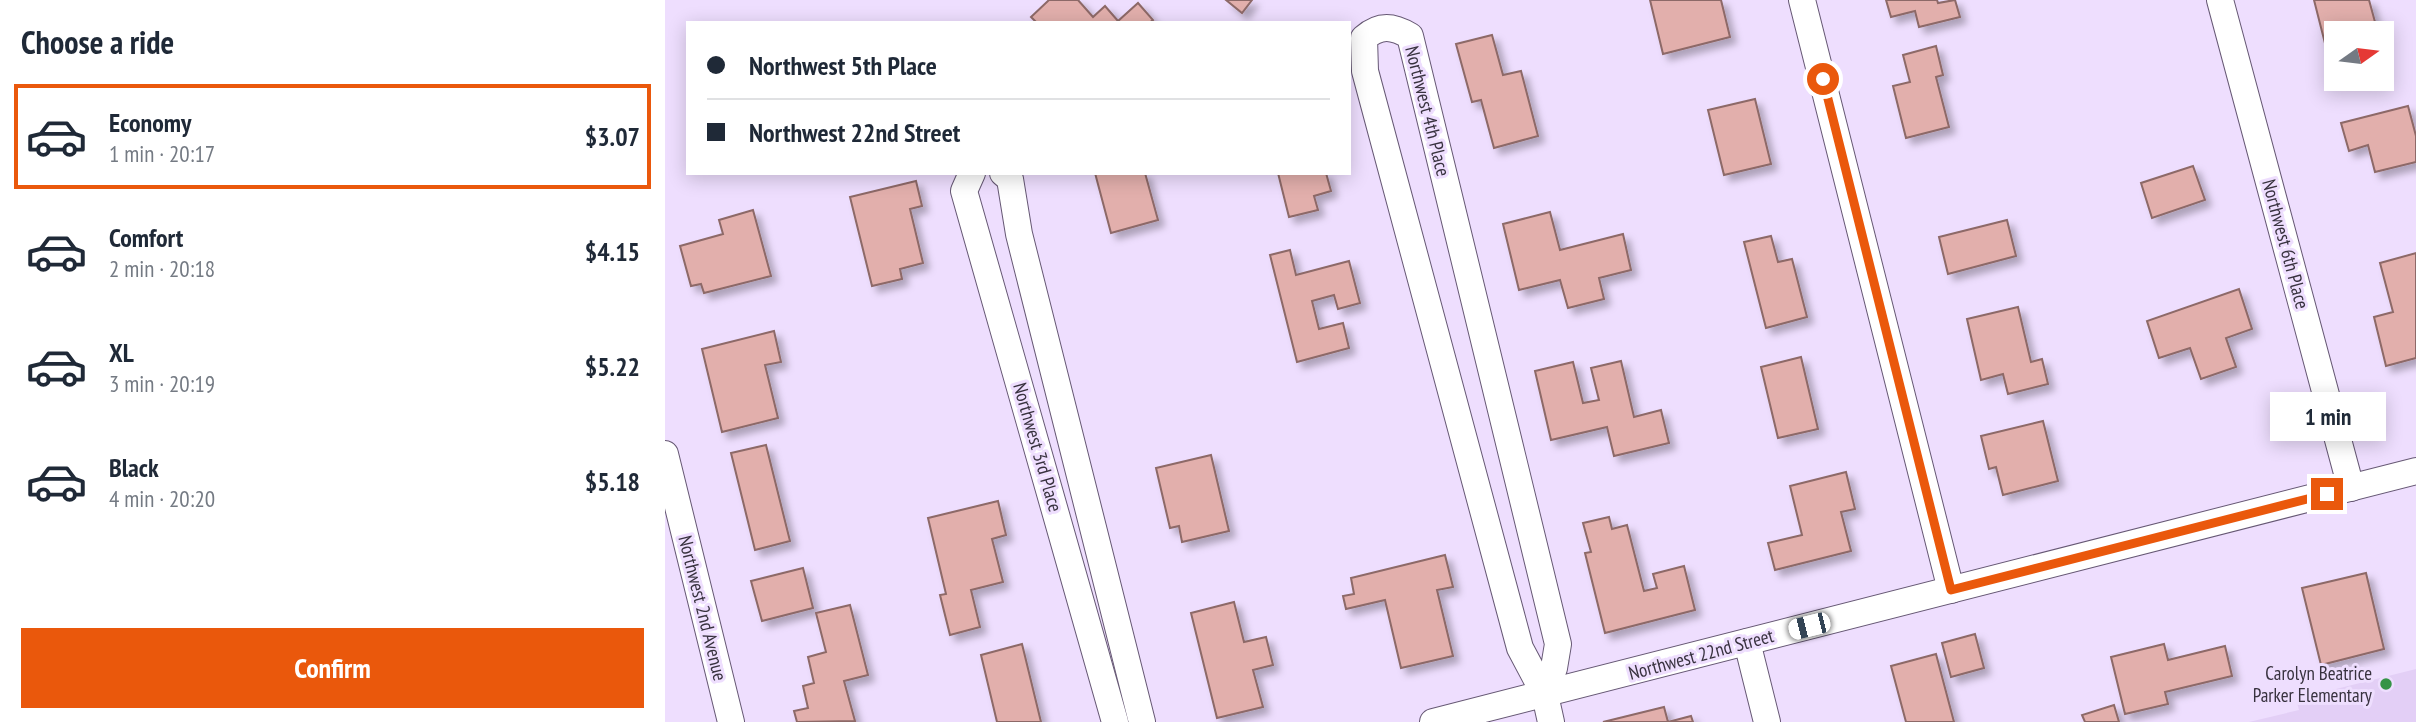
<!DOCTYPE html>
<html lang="en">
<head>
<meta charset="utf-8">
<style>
  :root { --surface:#fff; --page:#f6f6f7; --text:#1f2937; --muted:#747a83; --line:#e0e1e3; --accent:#ea580c }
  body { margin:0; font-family:"PT Sans Narrow",sans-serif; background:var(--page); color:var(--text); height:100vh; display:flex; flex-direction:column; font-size:26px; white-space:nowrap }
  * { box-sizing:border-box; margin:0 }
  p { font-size:23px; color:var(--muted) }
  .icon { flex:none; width:38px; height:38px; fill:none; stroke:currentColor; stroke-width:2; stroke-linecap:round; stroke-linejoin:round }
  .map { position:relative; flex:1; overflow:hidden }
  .panel { display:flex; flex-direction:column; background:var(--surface); width:665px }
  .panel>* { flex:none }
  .hud { position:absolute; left:21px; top:21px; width:665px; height:154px; border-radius:0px; box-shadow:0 4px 18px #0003; display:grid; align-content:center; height:154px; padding:0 21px; background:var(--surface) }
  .needle { width:46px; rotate:76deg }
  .tools { position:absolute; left:1659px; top:21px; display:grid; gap:14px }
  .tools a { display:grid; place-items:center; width:70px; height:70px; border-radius:0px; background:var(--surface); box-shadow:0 4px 18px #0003; font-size:35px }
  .end { position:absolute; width:32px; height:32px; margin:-16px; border:9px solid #ea580c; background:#fff; box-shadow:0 0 0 4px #fff }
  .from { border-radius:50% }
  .bubble { position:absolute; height:49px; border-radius:0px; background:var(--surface); box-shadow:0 4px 18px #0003; font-size:23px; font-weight:700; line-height:49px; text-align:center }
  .car { position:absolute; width:21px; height:42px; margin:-21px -10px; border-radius:9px; box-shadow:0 0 5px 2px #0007; background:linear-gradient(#fff 24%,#345 0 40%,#fff 0 76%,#345 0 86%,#fff 0) }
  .hud b { display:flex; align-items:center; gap:24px; height:66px; font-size:26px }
  .hud b+b { border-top:2px solid var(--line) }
  .hud i { width:18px; height:18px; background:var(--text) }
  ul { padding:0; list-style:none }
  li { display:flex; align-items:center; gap:21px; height:105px; margin:0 14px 10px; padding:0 7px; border:4px solid transparent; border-radius:0px }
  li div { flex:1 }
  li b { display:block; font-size:26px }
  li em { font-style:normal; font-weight:700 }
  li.selected { border-color:var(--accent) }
  li>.icon { width:63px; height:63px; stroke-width:1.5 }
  h2 { padding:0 21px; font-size:32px; line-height:84px }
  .cta { display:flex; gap:14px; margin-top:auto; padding:14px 21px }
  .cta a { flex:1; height:80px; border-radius:0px; background:var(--accent); color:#fff; font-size:28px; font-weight:700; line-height:80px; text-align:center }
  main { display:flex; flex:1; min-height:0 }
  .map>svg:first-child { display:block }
  .built { fill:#e3cff6 }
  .building { fill:#e2afac; stroke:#8d6967; stroke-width:2; filter:url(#shadow) }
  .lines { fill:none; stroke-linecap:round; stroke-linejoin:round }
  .minor-casing { stroke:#665874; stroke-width:28 }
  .minor { stroke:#fff; stroke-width:26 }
  .route { stroke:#ea580c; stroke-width:9 }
  .poi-dot { fill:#349346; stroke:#eedefe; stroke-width:2.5 }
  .labels { text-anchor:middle; stroke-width:6; stroke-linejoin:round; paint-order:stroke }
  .street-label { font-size:19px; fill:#38323f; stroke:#eedefe }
  .poi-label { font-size:19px; fill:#38323f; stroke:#eedefe; text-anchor:end }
</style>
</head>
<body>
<main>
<section class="panel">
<h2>Choose a ride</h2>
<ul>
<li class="selected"><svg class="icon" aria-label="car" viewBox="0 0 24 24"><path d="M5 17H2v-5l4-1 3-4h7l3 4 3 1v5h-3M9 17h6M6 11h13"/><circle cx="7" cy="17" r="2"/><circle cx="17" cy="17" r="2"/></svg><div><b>Economy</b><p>1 min · 20:17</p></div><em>$3.07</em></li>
<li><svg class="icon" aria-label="car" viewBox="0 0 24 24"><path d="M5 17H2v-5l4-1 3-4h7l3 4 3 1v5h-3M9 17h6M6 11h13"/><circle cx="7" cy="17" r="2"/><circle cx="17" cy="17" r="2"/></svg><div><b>Comfort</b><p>2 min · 20:18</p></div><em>$4.15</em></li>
<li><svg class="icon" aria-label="car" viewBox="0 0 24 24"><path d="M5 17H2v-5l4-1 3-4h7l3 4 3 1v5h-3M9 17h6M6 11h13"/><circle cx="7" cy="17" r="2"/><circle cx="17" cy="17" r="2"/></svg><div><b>XL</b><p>3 min · 20:19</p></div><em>$5.22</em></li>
<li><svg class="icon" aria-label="car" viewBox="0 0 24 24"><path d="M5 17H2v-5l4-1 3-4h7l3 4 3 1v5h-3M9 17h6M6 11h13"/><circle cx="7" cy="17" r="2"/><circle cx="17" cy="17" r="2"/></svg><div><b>Black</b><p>4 min · 20:20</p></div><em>$5.18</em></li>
</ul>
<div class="cta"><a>Confirm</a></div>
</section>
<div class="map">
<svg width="1751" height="722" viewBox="0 0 1751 722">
  <defs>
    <filter id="shadow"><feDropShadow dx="6" dy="6" stdDeviation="3.5" flood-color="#0004"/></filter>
  </defs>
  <rect width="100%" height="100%" fill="#eedefe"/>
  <path class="built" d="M1751 669V722H1584L1634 710 1631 699Z"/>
  <g class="building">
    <path d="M384 0H413L428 17 440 6 453 21 473 3 488 20 484 23H372L366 17Z"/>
    <path d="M561 0H587L577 13Z"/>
    <path d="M985 0H1056L1065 37 998 54Z"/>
    <path d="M1221 0H1272L1273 3 1290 0 1295 17 1254 27 1250 11 1226 17Z"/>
    <path d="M1649 0H1704L1713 33H1671V61L1665 63Z"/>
    <path d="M827 35 838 75 856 71 873 136 829 148 816 100 807 102 791 44Z"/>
    <path d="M1271 46 1278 75 1271 77 1284 127 1241 138 1228 86 1245 82 1238 55Z"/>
    <path d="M1090 99 1106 164 1059 175 1043 110Z"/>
    <path d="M1743 106 1751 136V162L1710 172 1703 145 1684 151 1676 123Z"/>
    <path d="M1528 166 1540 200 1487 218 1476 183Z"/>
    <path d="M430 173H480L493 220 446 233Z"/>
    <path d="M613 173H661L666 191 649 196 653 210 624 217Z"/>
    <path d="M251 181 257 206 245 209 258 263 235 269 237 279 207 286 185 197Z"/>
    <path d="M88 210 106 276 39 293 36 284 26 286 15 246 58 234 54 220Z"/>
    <path d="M885 212 895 250 958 234 966 270 934 278 939 299 903 308 895 280 854 290 838 224Z"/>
    <path d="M1342 220 1351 256 1283 274 1274 237Z"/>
    <path d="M1106 236 1113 262 1127 259 1142 317 1101 328 1079 242Z"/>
    <path d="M625 250 631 275 684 261 695 303 673 309 669 295 647 301 654 329 678 323 684 348 632 362 605 255Z"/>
    <path d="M1751 253V358L1721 366 1709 317 1728 312 1715 263Z"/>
    <path d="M1574 289 1587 329 1561 338 1571 367 1536 379 1525 348 1494 358 1482 321Z"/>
    <path d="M1353 307 1366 362 1377 359 1383 384 1343 394 1338 374 1316 380 1302 319Z"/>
    <path d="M109 331 116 362 100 365 113 418 57 432 37 349Z"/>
    <path d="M1136 357 1153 429 1113 438 1096 367Z"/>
    <path d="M956 361 969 417 996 410 1004 443 949 456 942 427 886 440 870 371 908 362 918 403 934 400 926 368Z"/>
    <path d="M1378 421 1393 481 1338 495 1331 467 1324 469 1316 436Z"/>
    <path d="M101 445 125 541 90 550 66 453Z"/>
    <path d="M546 455 564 531 517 542 514 526 505 528 491 468Z"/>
    <path d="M1181 472 1190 509 1176 512 1186 551 1110 570 1103 543 1137 535 1125 486Z"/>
    <path d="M333 501 341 535 327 539 338 582 306 590 315 627 285 635 275 595 281 594 263 518Z"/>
    <path d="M944 517 947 529 962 525 979 591 992 588 988 574 1019 566 1030 610 940 633 920 553 926 552 918 523Z"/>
    <path d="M780 555 788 587 772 590 788 656 736 668 720 600 681 609 678 596 689 594 686 578Z"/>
    <path d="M138 568 148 608 97 621 86 581Z"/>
    <path d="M1701 573 1719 649 1656 665 1637 588Z"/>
    <path d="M569 602 579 642 601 637 608 665 588 670 598 707 552 718 526 613Z"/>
    <path d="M185 605 203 675 179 681 190 721 132 722 129 711 143 708 138 686 149 683 143 657 161 652 151 613Z"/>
    <path d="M1310 634 1319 668 1286 677 1277 643Z"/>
    <path d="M357 644 376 722H332L316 655Z"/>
    <path d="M1499 644 1503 660 1560 646 1567 676 1500 692 1503 704 1460 714 1446 657Z"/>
    <path d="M1271 654 1289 722H1241L1226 666Z"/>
    <path d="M1449 705 1454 722H1420L1417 715Z"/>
    <path d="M999 707 1003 722 1026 716 1028 722H938Z"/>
  </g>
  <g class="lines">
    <defs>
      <g id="minor">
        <path d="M1137 0 1286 590"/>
        <path d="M1555 0 1686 488"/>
        <path d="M307 173 299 191 450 722"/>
        <path d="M338 173 345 179 354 234 477 722"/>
        <path d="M0 454 66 722"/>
        <path d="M1082 642 1102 722"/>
        <path d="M880 695 889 668 893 644 745 36C728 26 715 24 699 38L700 71 855 648 880 695 886 722"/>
        <path d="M768 722 1751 471"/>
      </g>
    </defs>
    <use href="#minor" class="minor-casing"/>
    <use href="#minor" class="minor"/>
  </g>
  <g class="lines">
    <path class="route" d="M1158 79 1286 590 1662 494"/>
  </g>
  <circle class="poi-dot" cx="1721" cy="684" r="7"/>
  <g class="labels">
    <g class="street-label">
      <text transform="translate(763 111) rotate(76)" y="7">Northwest 4th Place</text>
      <text transform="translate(1621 244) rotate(75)" y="7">Northwest 6th Place</text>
      <text transform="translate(373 447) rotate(74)" y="7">Northwest 3rd Place</text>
      <text transform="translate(38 608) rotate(76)" y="7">Northwest 2nd Avenue</text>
      <text transform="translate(1036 654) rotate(-15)" y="7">Northwest 22nd Street</text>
    </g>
    <g class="poi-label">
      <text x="1707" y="680">Carolyn Beatrice<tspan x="1707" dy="22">Parker Elementary</tspan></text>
    </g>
  </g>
</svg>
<div class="tools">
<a><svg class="needle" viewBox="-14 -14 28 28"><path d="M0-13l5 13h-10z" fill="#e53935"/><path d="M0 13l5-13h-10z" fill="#747a83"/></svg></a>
</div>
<i class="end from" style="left:1158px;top:79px"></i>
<i class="end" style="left:1662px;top:494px"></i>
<div class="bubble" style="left:1605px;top:392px;width:116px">1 min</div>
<i class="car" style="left:1144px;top:626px;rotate:256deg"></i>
<div class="hud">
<b><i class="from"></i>Northwest 5th Place</b>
<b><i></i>Northwest 22nd Street</b>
</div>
</div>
</main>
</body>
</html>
